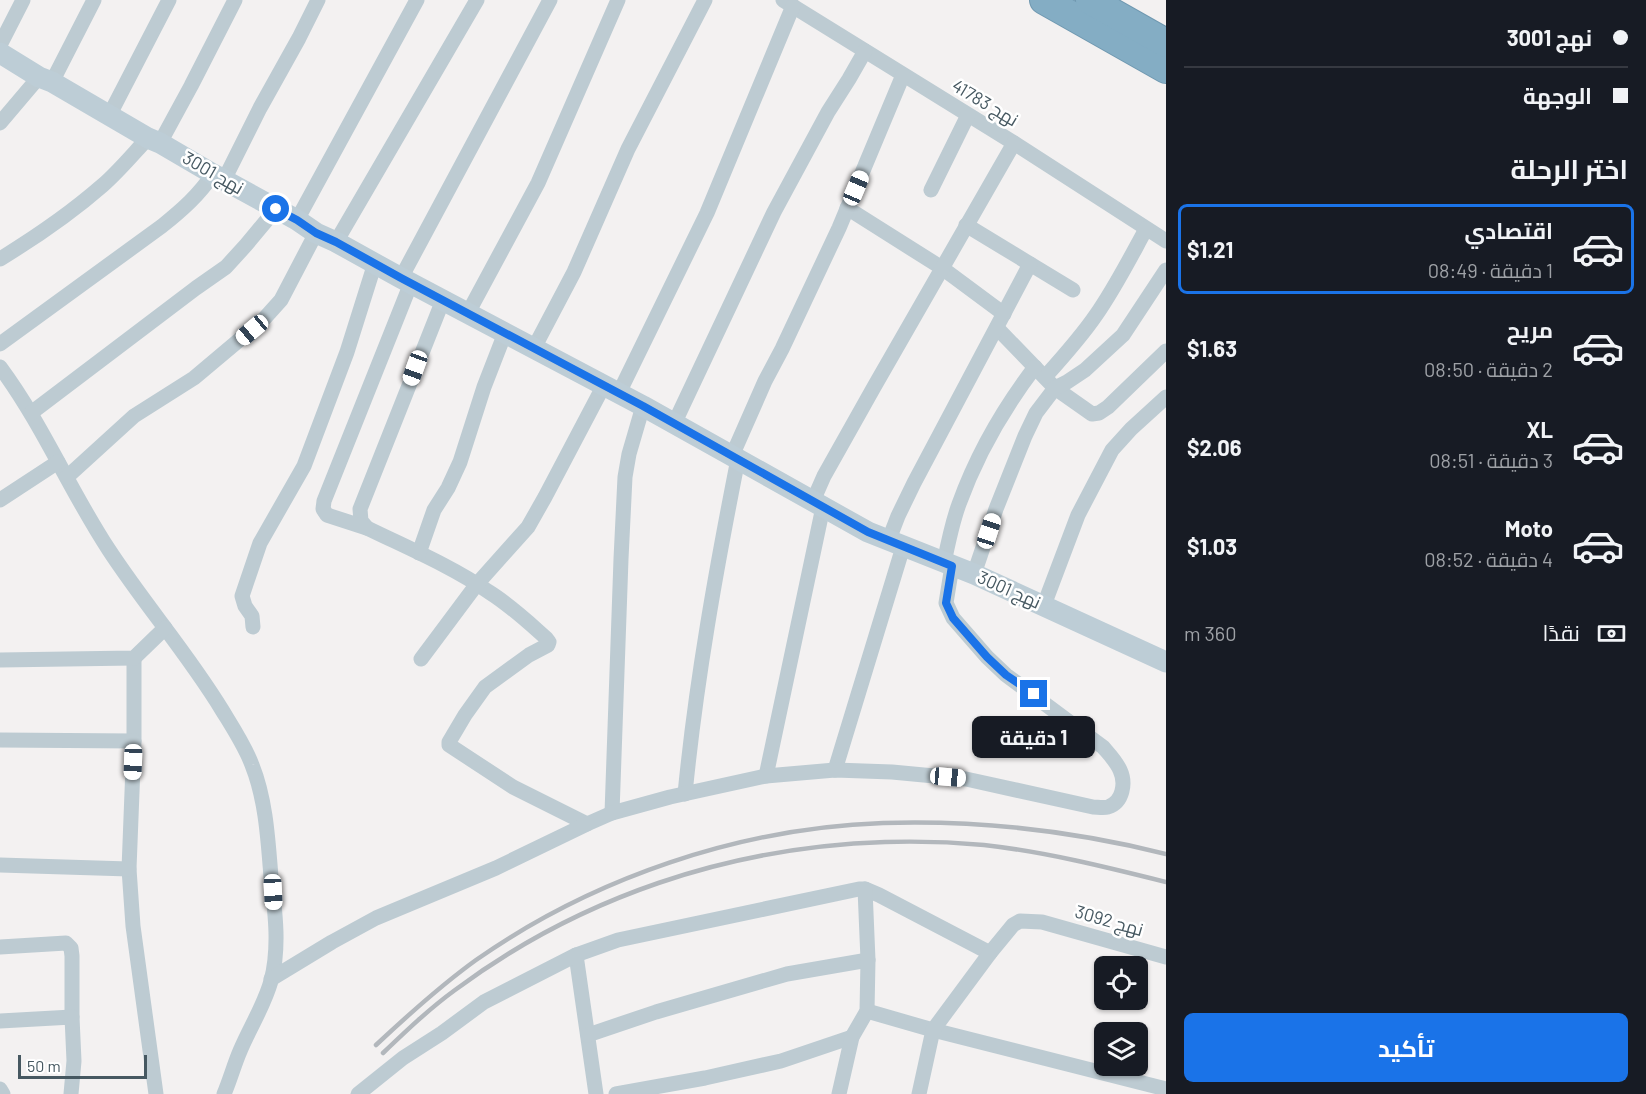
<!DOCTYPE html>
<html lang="ar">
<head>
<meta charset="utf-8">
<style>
  :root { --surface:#171b24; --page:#20242c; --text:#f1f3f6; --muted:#9ea1a6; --line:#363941; --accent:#1a73e8 }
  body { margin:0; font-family:Barlow,Cairo,sans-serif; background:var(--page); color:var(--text); direction:rtl; height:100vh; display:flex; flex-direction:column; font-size:22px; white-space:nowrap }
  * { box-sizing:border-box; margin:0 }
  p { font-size:20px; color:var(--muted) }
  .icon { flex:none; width:33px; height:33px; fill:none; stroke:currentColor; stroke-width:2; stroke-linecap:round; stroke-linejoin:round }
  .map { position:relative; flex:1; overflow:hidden; direction:ltr }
  .details { display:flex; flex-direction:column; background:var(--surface); width:480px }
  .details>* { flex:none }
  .banner { display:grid; align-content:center; height:132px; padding:0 18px; background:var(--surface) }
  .buttons { position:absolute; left:1094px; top:956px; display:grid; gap:12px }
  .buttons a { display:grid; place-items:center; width:54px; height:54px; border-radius:9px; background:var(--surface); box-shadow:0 2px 4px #0004; font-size:30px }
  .scale { position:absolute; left:18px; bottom:15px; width:129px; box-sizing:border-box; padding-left:6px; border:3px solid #465861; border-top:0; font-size:16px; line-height:21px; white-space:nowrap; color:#465861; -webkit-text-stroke:4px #fff; paint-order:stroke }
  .end { position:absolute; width:27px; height:27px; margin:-14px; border:8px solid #1a73e8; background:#fff; box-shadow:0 0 0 3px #fff }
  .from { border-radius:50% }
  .bubble { position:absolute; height:42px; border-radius:9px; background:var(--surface); box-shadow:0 2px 4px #0004; font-size:20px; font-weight:700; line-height:42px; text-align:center; direction:rtl }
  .car { position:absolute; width:18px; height:36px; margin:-18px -9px; border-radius:8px; box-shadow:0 0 4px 2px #0007; background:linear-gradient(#fff 24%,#345 0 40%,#fff 0 76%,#345 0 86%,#fff 0) }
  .banner b { display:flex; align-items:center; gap:21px; height:57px; font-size:22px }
  .banner b+b { border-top:2px solid var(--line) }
  .banner i { width:15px; height:15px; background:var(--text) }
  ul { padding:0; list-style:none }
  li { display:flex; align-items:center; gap:18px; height:90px; margin:0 12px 9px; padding:0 6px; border:3px solid transparent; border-radius:9px }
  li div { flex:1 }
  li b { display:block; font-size:22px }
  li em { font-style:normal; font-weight:700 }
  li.active { border-color:var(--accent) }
  li>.icon { width:54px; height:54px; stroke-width:1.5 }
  h2 { padding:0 18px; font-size:27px; line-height:72px }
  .pay { display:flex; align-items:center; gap:15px; height:66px; padding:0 18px; font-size:22px }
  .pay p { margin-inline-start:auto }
  .primary-button { display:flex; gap:12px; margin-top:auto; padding:12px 18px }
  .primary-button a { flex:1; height:69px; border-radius:9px; background:var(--accent); color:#fff; font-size:24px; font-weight:700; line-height:69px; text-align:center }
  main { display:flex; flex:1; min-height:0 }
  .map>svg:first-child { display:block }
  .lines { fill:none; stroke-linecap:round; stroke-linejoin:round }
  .highway-casing { stroke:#6f98b0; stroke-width:30 }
  .street { stroke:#bdcbd2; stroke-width:15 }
  .secondary { stroke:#bdcdd6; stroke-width:21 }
  .highway { stroke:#84adc4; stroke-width:28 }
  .rail { stroke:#b2b7bc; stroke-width:4.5 }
  .route { stroke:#1a73e8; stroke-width:8 }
  .labels { text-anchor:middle; stroke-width:5; stroke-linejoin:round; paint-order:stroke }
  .street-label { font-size:18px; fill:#465861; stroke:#fff }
</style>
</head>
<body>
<main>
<section class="details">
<div class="banner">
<b><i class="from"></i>نهج 3001</b>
<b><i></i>الوجهة</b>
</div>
<h2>اختر الرحلة</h2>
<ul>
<li class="active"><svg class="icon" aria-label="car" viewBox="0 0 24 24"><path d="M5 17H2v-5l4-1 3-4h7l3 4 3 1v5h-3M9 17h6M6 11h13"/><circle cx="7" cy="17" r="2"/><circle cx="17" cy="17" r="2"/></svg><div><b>اقتصادي</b><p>1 دقيقة · 08:49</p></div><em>$1.21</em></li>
<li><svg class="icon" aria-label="car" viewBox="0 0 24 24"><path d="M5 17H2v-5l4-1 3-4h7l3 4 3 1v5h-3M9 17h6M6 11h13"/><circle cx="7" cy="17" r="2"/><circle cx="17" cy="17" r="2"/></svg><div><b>مريح</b><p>2 دقيقة · 08:50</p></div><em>$1.63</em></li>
<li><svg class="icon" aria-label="car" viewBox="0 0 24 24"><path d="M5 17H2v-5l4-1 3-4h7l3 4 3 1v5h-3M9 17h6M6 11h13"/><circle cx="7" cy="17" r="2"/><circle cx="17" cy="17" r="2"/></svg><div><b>XL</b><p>3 دقيقة · 08:51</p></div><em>$2.06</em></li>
<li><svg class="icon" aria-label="car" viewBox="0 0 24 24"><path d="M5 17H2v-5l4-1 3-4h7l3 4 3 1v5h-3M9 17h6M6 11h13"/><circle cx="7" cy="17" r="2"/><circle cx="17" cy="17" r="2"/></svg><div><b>Moto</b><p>4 دقيقة · 08:52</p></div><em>$1.03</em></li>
</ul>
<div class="pay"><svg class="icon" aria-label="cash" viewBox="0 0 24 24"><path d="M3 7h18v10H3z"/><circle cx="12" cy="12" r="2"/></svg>نقدًا<p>360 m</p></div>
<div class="primary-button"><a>تأكيد</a></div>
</section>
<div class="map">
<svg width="1166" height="1094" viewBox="0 0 1166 1094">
  <rect width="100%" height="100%" fill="#f3f1f1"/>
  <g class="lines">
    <defs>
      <g id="highway">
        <path d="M1044 0 1166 69"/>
        <path d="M1090 0 1166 43"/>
      </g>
    </defs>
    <use href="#highway" class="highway-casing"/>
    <g class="street">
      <path d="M783 0 1014 143 1166 241"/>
      <path d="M0 45 23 0"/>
      <path d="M52 82 94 0"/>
      <path d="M109 116 169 0"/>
      <path d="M0 123 39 77"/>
      <path d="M160 143 191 86 235 0"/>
      <path d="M224 180 260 108 299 38 318 0"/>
      <path d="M931 190 968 115"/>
      <path d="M847 208 942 268 1004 314"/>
      <path d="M297 220 417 0"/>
      <path d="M966 225 1073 290"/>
      <path d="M336 242 477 0"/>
      <path d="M0 259C36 237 71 213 103 185 119 171 133 154 148 138"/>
      <path d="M401 278 550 0"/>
      <path d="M443 300 360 509 361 521 367 528C408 548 451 566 489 592 510 605 528 622 546 638L549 642 548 645 529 655 485 687 465 715 449 742V745L513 787 587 824"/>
      <path d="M468 313 538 183 618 0"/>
      <path d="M997 328 1055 388 1092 414 1099 413 1108 407 1166 351"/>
      <path d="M0 344 162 226C182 210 199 195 213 174"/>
      <path d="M534 348 574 272 628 149 705 0"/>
      <path d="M0 367C43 425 70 491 109 550 145 605 188 654 222 710 233 728 245 746 252 765 266 800 268 840 271 877 275 911 280 948 271 981 264 1006 250 1027 240 1051 234 1065 230 1080 224 1094"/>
      <path d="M1045 377C1063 357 1081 337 1096 315 1115 288 1130 258 1146 229"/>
      <path d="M619 393 707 213 793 6"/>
      <path d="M31 413 196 288 226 267 246 245 276 209"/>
      <path d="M674 424 774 212 828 112 849 79 865 51"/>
      <path d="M732 456 765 381 782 349 839 228 903 75"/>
      <path d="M67 477 134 416 194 378 263 320 281 300 316 233"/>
      <path d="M0 500 58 462"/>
      <path d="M813 501 824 476 874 387 1014 143"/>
      <path d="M367 528 327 515 323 509 324 501 411 283"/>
      <path d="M888 542 898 516 914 483 1030 264"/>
      <path d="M419 553 434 510 448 488 460 462 484 387 505 333"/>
      <path d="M944 563C948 543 952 523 959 504 977 454 1003 409 1035 367"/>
      <path d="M974 574 996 509 1025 436 1036 413 1055 388 1067 382 1085 370 1123 335 1166 270"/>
      <path d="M1044 605 1078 515 1112 450 1131 429 1166 397"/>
      <path d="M253 627 252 616 245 606 242 596 260 543 304 466 347 352 375 263"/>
      <path d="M134 658V741L129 869 133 926 156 1094"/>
      <path d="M421 659 477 584 528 527 545 497 604 385"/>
      <path d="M0 660 134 658 165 628"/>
      <path d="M0 740 134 741"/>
      <path d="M835 770 903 547"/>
      <path d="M766 776 823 507"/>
      <path d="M685 794C696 681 716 570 738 459"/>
      <path d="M612 813 621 559 625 477 629 454 643 406"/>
      <path d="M0 865 129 869"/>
      <path d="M0 947 66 943 71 948 72 956V1017"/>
      <path d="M576 955 596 1094"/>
      <path d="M271 979 332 942 376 918 496 868 587 824 612 813 670 797 766 776 835 770 892 772 966 779 1093 807C1097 807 1104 808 1108 807 1123 802 1126 783 1120 770 1116 761 1109 754 1103 747L1006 675 987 657 953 618 946 603 952 566"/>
      <path d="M867 1011 933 1030 1166 1089"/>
      <path d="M0 1021 72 1017 74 1061 71 1094"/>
      <path d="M588 1035 656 1012 787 974 868 960"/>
      <path d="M0 1089 3 1094"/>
      <path d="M358 1094 403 1058 442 1033 484 1002 576 955 618 940 859 889H865L879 895 990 953"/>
      <path d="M616 1094 705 1078 781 1061 852 1037"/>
      <path d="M839 1094 852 1037 867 1011 868 960 865 889"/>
      <path d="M919 1094 933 1030 990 953 1013 925 1020 921 1042 922 1166 957"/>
    </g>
    <path class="secondary" d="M0 53 39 77 52 82 148 138 160 143 213 174 297 220 316 233 336 242 401 278 643 406 868 532 974 574 1166 662"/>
    <use href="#highway" class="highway"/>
    <g class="rail">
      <path d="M376 1045C408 1015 440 986 476 960 593 878 739 828 883 823 977 820 1074 831 1166 854"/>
      <path d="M383 1053C406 1031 429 1009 455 990 580 897 729 847 885 842 918 841 951 842 984 845 1046 852 1106 867 1166 882"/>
    </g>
  </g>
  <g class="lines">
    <path class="route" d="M276 209 297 220 316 233 336 242 401 278 643 406 868 532 952 566 946 603 953 618 987 657 1006 675 1034 694"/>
  </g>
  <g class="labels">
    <g class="street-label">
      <text transform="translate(985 103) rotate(31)" y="6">نهج 41783</text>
      <text transform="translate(213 173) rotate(30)" y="6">نهج 3001</text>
      <text transform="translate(1009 590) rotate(24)" y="6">نهج 3001</text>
      <text transform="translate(1109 921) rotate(16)" y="6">نهج 3092</text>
    </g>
  </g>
</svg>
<div class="buttons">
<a><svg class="icon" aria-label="locate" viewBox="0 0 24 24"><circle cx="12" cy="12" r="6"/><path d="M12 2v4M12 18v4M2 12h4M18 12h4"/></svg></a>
<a><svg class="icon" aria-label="layers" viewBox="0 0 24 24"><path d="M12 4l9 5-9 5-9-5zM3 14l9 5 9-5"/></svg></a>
</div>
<div class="scale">50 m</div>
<i class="end from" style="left:276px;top:209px"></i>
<i class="end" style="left:1034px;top:694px"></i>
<div class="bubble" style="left:972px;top:716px;width:123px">1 دقيقة</div>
<i class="car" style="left:856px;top:188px;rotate:23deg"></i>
<i class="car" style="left:252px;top:330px;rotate:230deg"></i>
<i class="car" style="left:415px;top:368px;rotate:200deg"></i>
<i class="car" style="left:989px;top:531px;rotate:18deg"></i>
<i class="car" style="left:133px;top:762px;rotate:182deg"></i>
<i class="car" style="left:948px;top:777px;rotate:95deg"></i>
<i class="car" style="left:273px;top:892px;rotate:177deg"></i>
</div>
</main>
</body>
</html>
